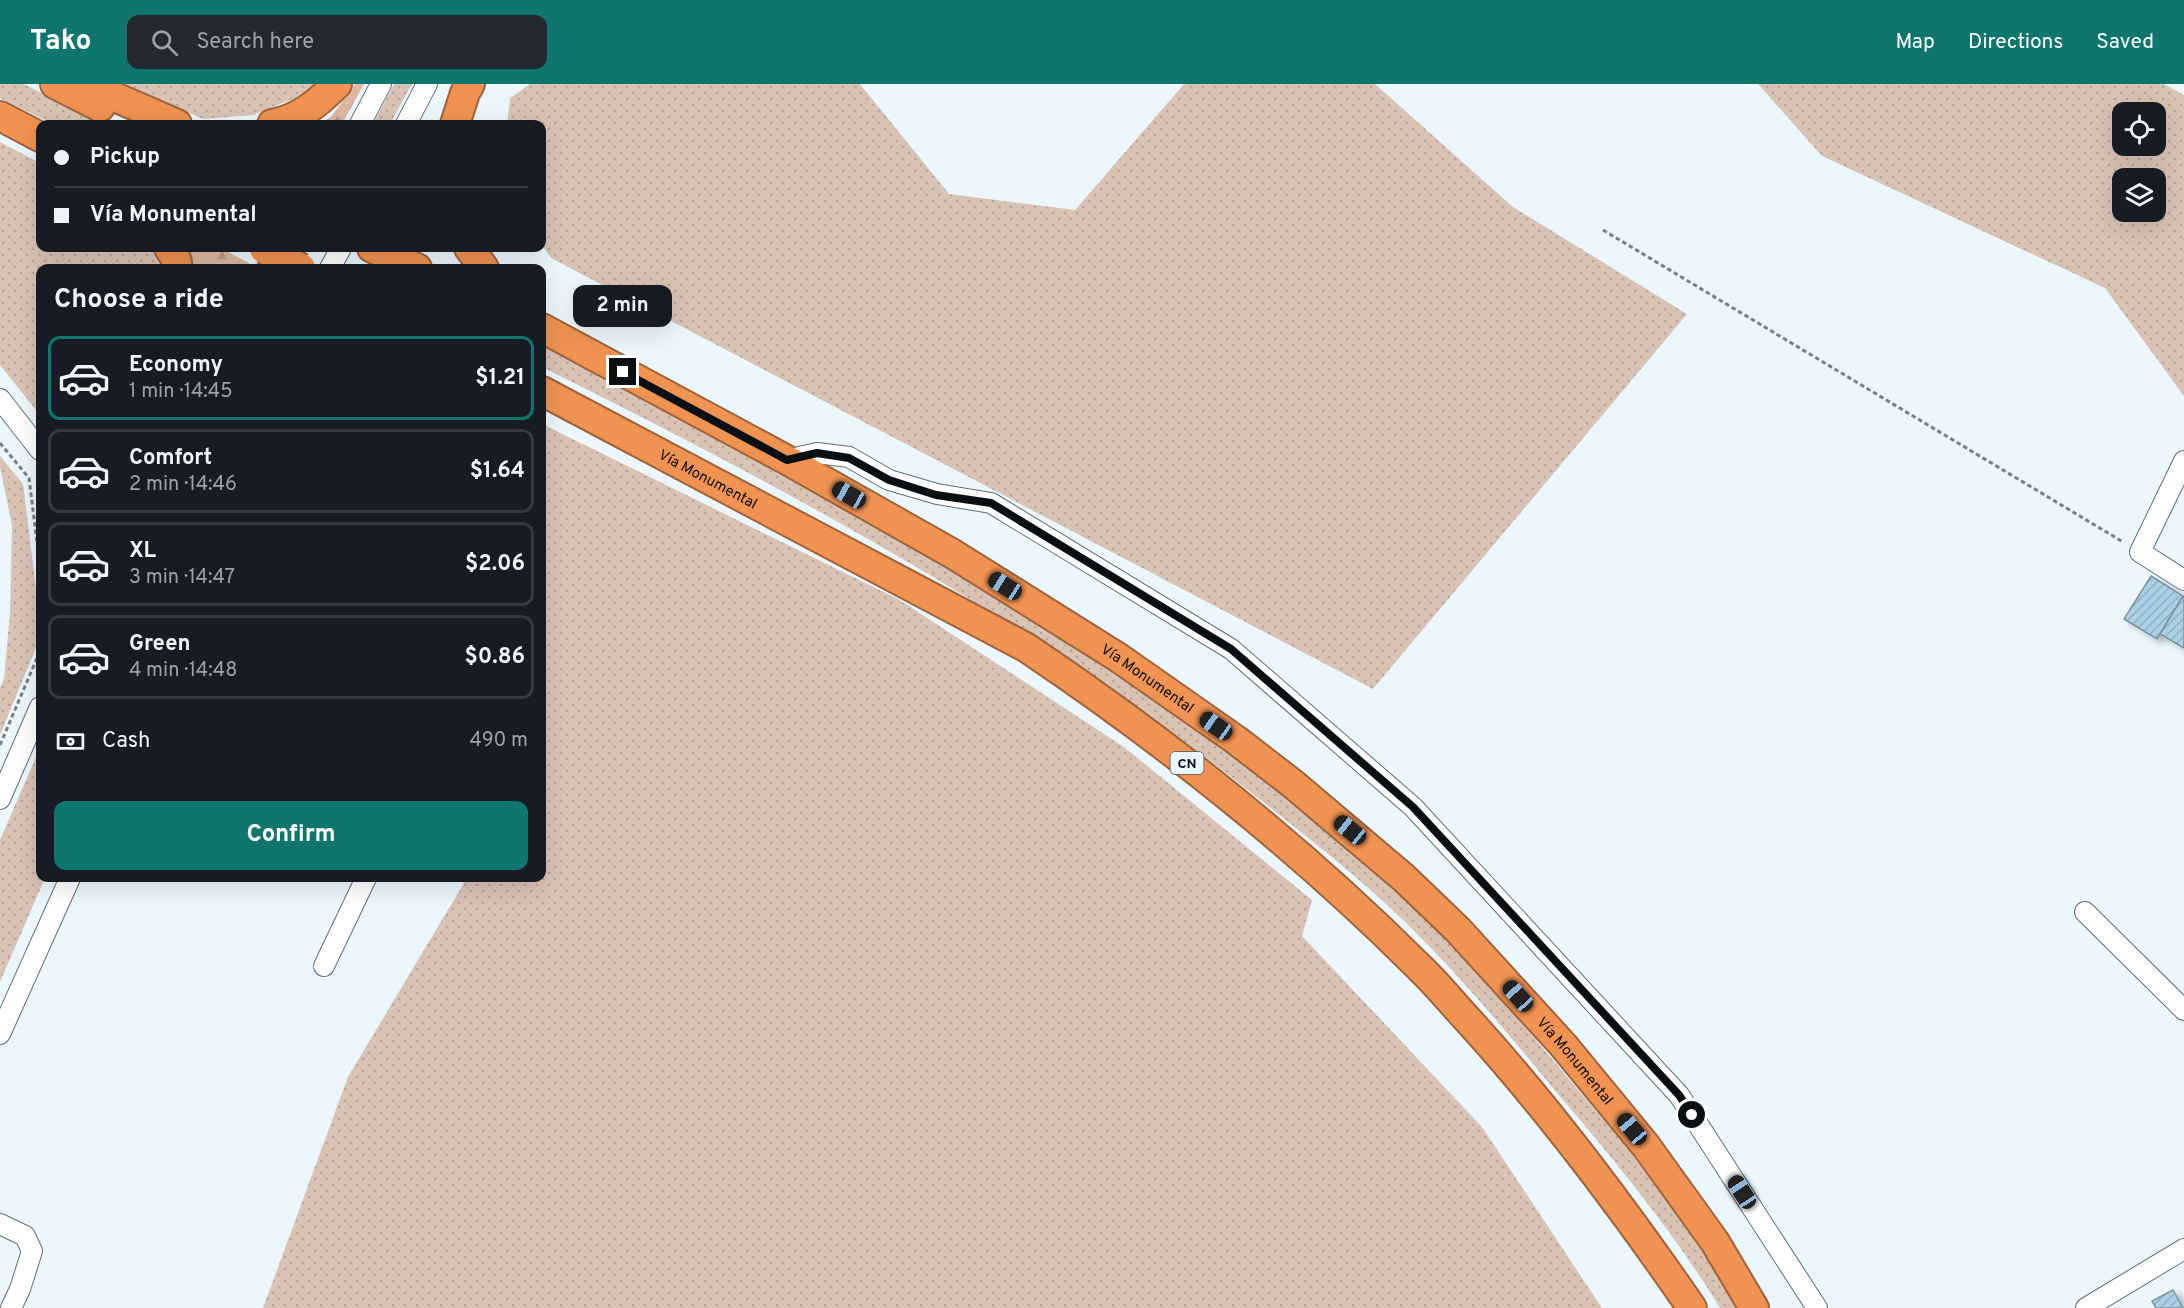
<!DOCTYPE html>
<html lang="en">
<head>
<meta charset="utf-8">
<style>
  :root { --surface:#171b24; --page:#242831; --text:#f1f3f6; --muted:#9ea1a6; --line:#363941; --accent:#0f766e }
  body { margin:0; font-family:Overpass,sans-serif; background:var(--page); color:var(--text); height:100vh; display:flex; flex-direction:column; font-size:22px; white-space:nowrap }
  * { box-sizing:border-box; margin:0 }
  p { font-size:20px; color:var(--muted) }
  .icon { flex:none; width:33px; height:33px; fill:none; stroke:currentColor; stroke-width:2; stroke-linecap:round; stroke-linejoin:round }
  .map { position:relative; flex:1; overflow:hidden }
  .sheet { position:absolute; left:36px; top:180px; width:510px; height:618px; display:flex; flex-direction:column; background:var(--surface); border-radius:12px; box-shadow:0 6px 24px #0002 }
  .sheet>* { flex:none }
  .guide { position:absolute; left:36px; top:36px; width:510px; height:132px; border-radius:12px; box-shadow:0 6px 24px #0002; display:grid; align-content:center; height:132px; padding:0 18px; background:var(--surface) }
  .fabs { position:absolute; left:2112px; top:18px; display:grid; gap:12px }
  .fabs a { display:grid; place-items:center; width:54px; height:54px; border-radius:12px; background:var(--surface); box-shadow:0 6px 24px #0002; font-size:30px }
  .end { position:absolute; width:27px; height:27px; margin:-14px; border:8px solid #091013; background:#fff; box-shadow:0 0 0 3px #fff }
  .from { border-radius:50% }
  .bubble { position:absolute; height:42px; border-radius:12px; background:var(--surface); box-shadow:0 6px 24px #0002; font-size:20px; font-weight:700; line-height:42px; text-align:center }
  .car { position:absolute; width:18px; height:36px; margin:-18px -9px; border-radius:8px; box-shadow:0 0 4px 2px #0007; background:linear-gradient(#222 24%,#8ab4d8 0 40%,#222 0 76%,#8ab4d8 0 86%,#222 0) }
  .guide b { display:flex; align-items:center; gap:21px; height:57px; font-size:22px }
  .guide b+b { border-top:2px solid var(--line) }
  .guide i { width:15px; height:15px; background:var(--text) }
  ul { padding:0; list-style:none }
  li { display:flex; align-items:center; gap:18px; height:84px; margin:0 12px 9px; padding:0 6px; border:3px solid var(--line); border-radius:12px }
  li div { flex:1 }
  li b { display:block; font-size:22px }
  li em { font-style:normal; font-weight:700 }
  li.on { border-color:var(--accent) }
  li>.icon { width:54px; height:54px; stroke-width:1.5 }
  h2 { padding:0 18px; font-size:27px; line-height:72px }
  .pay { display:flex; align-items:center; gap:15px; height:66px; padding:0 18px; font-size:22px }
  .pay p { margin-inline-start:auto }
  .button { display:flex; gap:12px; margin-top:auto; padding:12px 18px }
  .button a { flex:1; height:69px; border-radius:12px; background:var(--accent); color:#fff; font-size:24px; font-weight:700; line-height:69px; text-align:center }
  header { display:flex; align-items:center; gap:36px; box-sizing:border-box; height:84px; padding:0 30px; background:var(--accent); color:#fff }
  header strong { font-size:28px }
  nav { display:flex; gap:33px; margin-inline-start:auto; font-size:21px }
  .search { width:420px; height:54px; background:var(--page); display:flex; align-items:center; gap:15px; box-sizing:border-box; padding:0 21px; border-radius:12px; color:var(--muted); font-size:22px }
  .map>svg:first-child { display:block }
  .grass { fill:url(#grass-dots); fill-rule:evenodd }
  .forest { fill:url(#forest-firs) }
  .building { fill:url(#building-hatch); stroke:#7f919b; stroke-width:1.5; filter:url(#shadow) }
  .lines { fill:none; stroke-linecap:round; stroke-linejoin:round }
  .minor-casing { stroke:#5d6e77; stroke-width:22 }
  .highway-casing { stroke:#9f643b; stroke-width:32 }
  .path { stroke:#778185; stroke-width:3; stroke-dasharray:4.5 3; stroke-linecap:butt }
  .minor { stroke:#fff; stroke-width:20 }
  .highway { stroke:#f09251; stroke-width:28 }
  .highway-bridge-casing { stroke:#9f643b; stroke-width:32; stroke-linecap:butt }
  .highway-bridge { stroke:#f09251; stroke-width:28 }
  .route { stroke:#091013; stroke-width:8 }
  .labels { text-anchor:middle; stroke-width:6; stroke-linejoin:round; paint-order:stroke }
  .shield { fill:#ebf7fd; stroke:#4d5559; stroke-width:1.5 }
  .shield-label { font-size:14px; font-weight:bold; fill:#091013 }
  .street-label { font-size:15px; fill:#091013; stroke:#ebf7fd }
</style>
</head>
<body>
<header>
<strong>Tako</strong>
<div class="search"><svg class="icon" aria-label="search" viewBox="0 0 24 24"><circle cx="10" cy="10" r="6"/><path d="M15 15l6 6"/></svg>Search here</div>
<nav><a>Map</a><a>Directions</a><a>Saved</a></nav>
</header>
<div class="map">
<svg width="2184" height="1224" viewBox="0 0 2184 1224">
  <defs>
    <pattern id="grass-dots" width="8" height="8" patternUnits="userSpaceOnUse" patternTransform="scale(1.5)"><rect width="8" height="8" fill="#d9c3b5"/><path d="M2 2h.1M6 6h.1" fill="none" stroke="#b9a69b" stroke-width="1.8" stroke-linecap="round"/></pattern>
    <pattern id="forest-firs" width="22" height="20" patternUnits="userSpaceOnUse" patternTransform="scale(1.5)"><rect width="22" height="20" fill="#ddb9a2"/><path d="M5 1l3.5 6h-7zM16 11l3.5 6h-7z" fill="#bc9e8b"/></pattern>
    <pattern id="building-hatch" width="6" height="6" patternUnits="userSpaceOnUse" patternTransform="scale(1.5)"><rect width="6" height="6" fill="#a8d1e5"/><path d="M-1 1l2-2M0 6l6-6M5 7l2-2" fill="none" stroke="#8fb2c4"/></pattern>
    <filter id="shadow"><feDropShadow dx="6" dy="4" stdDeviation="3" flood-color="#0004"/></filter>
  </defs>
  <rect width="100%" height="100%" fill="#ebf7fd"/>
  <g class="grass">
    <path d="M0 0H24L101 40H53L0 14Z"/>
    <path d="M125 0H315L298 13 253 31 203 35Z"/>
    <path d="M394 0H412L390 40H373Z"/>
    <path d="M530 0H860L949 110 1075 126 1184 0H1375L1513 123 1687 230 1373 605 551 174 542 161V40H507L510 14Z"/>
    <path d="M1758 0H2164L2184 11V312L2105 204 1822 72ZM2122 28H2156V62H2122ZM2122 94H2156V128H2122Z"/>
    <path d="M0 58 40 79V164H157L164 184H40V331L0 281Z"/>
    <path d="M542 262 824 408 1004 513 1202 647 1329 747 1415 822 1498 911 1633 1071 1704 1166 1739 1224H1720C1673 1147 1616 1078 1558 1010 1509 951 1460 891 1405 838 1359 793 1308 754 1258 714 1038 541 792 407 542 283Z"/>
    <path d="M542 340 898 515 1124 663 1312 816 1302 852 1482 1043 1602 1224H263L348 993 467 794H542Z"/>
    <path d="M0 372 23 400 40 537V554L0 651V604L4 595 10 529 12 441 0 383Z"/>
    <path d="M40 664V794H45L0 898V756Z"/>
  </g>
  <g class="forest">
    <path d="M355 0H364L342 40H318L331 33Z"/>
    <path d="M182 164H221L258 184H191Z"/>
  </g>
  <g class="building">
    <path d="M2151 492 2183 512 2157 555 2124 535Z"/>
    <path d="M2183 512 2184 513V564L2160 550Z"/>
    <path d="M2173 1206 2183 1224H2156L2152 1217Z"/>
  </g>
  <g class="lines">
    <defs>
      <g id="minor">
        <path d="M360 40 381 0"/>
        <path d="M406 40 427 0"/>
        <path d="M330 184 341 164"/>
        <path d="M0 315 40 366"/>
        <path d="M787 376 817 369 849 373 889 396 937 410 991 419 1231 565 1413 723 1679 1011 1817 1224"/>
        <path d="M2184 377 2140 468 2184 496"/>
        <path d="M0 715 40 623"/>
        <path d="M2085 828 2184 926"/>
        <path d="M324 882 366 794"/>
        <path d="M0 950 70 794"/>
        <path d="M0 1140 25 1152 32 1167 20 1205 11 1224"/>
        <path d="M2086 1224 2184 1165"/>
      </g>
      <g id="highway">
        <path d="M55 0 100 23"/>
        <path d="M85 0 177 40"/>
        <path d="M0 32 40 53"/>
        <path d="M272 40C299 35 318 19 337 0"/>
        <path d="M455 40 465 9 470 0"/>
        <path d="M169 164 176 175 178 184"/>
        <path d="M372 164 417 184"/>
        <path d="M469 164 484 184"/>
        <path id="s1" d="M542 244 787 376 953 470 1119 574 1236 656 1293 700 1404 794 1458 846 1563 961 1646 1062 1715 1158 1754 1224"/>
        <path id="s2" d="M542 307 1027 564C1168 659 1300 764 1420 884 1437 900 1452 919 1468 936 1550 1026 1623 1124 1692 1224"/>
      </g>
    </defs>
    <use href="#minor" class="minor-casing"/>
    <use href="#highway" class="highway-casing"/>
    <g class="path">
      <path d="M1603 146 2123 458"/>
      <path d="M0 359 29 394 40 482"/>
      <path d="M0 661 40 567"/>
    </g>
    <use href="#minor" class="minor"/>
    <use href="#highway" class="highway"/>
    <defs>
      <path id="highway-bridge" d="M264 165 301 184"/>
    </defs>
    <use href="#highway-bridge" class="highway-bridge-casing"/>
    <use href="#highway-bridge" class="highway-bridge"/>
  </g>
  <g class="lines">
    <path class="route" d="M623 288 787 376 817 369 849 374 889 396 936 411 991 419 1231 565 1413 723 1679 1011 1692 1031"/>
  </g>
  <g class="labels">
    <rect class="shield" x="1170.5" y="668" width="33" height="22" rx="4.5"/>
    <g class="shield-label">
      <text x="1187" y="684">CN</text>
    </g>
    <g class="street-label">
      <text dy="5" stroke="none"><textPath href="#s2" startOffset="188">Vía Monumental</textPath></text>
      <text dy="5" stroke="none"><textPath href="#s1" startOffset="700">Vía Monumental</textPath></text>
      <text dy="5" stroke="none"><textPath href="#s1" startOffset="1276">Vía Monumental</textPath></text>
    </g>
  </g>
</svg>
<div class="fabs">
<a><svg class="icon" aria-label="locate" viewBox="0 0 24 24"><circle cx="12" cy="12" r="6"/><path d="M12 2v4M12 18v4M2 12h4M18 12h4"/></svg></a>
<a><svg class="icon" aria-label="layers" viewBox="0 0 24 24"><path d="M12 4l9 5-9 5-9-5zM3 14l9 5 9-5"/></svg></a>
</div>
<i class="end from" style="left:1692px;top:1031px"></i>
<i class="end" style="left:623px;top:288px"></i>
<div class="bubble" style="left:573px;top:201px;width:99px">2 min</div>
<i class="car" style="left:849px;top:411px;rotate:299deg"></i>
<i class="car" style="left:1005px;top:502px;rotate:302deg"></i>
<i class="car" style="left:1216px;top:642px;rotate:305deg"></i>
<i class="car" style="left:1350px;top:746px;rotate:309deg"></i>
<i class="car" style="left:1518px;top:912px;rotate:318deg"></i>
<i class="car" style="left:1632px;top:1045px;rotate:320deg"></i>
<i class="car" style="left:1742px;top:1108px;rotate:327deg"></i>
<div class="guide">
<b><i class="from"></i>Pickup</b>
<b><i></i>Vía Monumental</b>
</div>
<section class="sheet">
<h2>Choose a ride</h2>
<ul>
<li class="on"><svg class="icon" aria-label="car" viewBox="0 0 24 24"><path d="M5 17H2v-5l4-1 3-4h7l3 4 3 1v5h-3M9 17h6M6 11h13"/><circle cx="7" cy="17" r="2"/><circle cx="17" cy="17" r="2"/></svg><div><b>Economy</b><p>1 min · 14:45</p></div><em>$1.21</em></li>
<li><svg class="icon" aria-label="car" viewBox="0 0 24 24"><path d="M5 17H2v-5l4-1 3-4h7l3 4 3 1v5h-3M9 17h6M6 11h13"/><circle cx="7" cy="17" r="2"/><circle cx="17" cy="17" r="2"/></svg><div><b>Comfort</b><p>2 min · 14:46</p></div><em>$1.64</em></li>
<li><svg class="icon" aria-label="car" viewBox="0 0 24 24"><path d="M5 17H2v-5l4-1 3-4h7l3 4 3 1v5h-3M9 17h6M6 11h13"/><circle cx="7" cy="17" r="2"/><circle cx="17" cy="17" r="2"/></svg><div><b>XL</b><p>3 min · 14:47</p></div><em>$2.06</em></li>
<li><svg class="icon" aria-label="car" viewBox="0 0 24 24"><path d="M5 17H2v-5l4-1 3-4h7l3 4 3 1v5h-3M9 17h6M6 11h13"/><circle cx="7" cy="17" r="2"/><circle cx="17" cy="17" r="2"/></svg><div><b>Green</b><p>4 min · 14:48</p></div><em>$0.86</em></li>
</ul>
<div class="pay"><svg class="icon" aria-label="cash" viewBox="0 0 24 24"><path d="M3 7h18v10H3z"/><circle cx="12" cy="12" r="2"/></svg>Cash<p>490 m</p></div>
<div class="button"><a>Confirm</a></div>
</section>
</div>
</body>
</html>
